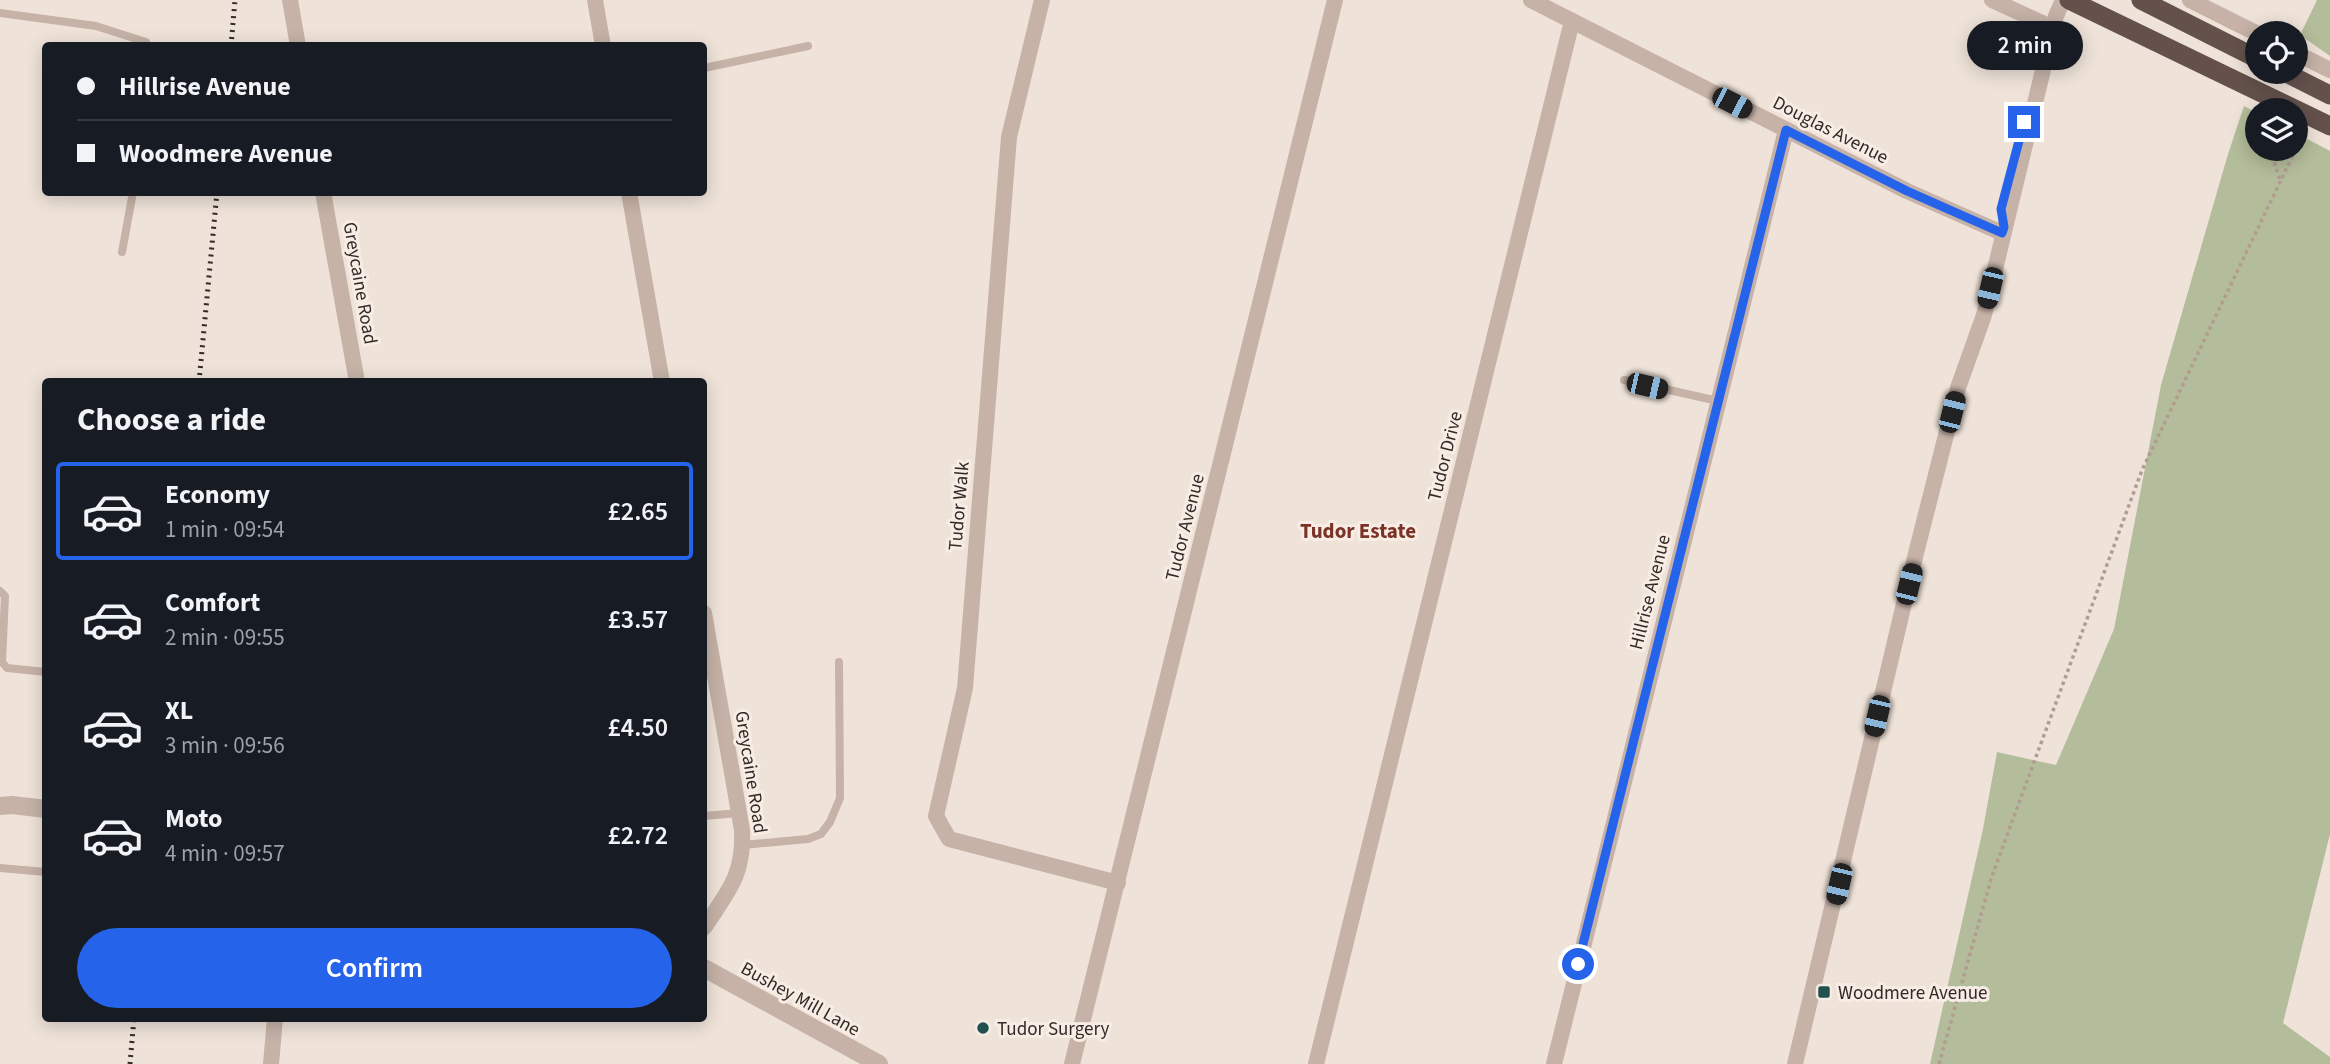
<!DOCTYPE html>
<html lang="en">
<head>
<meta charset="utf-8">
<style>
  :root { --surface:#171b24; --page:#20242c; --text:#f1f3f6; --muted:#9ea1a6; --line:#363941; --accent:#2563eb }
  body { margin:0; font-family:"Source Sans 3",sans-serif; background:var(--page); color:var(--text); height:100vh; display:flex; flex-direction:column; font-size:26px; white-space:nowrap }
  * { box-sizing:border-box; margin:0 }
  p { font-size:23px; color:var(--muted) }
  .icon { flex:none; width:38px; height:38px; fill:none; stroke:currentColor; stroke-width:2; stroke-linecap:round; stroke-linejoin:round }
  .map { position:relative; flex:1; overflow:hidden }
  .sheet { position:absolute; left:42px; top:378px; width:665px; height:644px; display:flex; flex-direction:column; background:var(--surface); border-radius:7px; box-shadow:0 4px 18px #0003 }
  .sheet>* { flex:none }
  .banner { position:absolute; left:42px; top:42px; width:665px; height:154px; border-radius:7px; box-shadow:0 4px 18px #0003; display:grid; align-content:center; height:154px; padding:0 35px; background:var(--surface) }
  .buttons { position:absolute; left:2245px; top:21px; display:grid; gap:14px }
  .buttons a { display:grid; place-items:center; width:63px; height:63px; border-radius:50%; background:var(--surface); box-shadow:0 4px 18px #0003; font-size:35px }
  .end { position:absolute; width:32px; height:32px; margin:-16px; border:9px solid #2563eb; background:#fff; box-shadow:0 0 0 4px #fff }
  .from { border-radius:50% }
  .bubble { position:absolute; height:49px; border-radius:24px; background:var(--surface); box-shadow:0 4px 18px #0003; font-size:23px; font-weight:600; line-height:49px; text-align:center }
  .car { position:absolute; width:21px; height:42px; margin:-21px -10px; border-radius:9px; box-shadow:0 0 5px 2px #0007; background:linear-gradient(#222 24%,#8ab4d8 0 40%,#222 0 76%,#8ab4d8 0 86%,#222 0) }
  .banner b { display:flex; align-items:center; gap:24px; height:66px; font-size:26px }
  .banner b+b { border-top:2px solid var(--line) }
  .banner i { width:18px; height:18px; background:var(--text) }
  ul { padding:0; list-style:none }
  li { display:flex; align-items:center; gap:21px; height:98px; margin:0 14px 10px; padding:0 21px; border:4px solid transparent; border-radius:7px }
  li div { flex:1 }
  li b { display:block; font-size:26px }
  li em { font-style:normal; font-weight:600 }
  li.on { border-color:var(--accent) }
  li>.icon { width:63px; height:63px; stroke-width:1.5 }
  h2 { padding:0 35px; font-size:32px; line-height:84px }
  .primary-button { display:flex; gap:14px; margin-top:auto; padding:14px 35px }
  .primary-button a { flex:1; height:80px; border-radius:42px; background:var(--accent); color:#fff; font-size:28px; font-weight:600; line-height:80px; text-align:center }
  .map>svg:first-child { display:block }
  .green { fill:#b4bd9b }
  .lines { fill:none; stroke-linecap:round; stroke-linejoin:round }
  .path { stroke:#b19c91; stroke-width:3.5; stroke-dasharray:3.5 3.5; stroke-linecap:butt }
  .service { stroke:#c6b2a7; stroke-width:8 }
  .minor { stroke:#c6b2a7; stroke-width:16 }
  .tertiary { stroke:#c6b2a7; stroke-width:18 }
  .trunk { stroke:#64514c; stroke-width:19 }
  .rail { stroke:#332927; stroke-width:5; stroke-dasharray:2 5; stroke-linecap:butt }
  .route { stroke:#2563eb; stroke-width:9 }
  .poi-dot { fill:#20514f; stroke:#f7ede5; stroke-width:2.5 }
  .labels { text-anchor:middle; stroke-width:6; stroke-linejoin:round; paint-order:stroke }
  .street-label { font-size:19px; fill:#332927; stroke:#f7ede5 }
  .poi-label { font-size:19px; fill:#332927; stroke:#f7ede5; text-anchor:start }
  .neighbourhood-label { font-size:21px; font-weight:bold; fill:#7b3326; stroke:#f7ede5 }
</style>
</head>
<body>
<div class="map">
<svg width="2330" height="1064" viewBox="0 0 2330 1064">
  <rect width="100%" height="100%" fill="#efe3d9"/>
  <g class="green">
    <path d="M2317 0H2330V56L2300 35Z"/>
    <path d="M2244 106 2257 113 2258 149H2296V133L2330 151V834L2283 1023 2330 1057V1064H1930L1983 829 1997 752 2056 765 2114 629 2161 385 2228 154Z"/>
  </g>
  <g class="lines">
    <g class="path">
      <path d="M2270 149 2280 180"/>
      <path d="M1939 1064 1992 876 2142 470 2304 132"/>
    </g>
    <g class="service">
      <path d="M0 13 96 26 146 42V46"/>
      <path d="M704 68 808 46"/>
      <path d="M122 252 133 192"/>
      <path d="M1624 380 1718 401"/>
      <path d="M0 591 5 596 2 662 7 668 46 672"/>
      <path d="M704 816 739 813"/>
      <path d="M743 845 808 839 821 834 830 822 840 798 839 662"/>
      <path d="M0 868 46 872"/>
    </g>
    <g class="minor">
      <path d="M290 0 298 46"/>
      <path d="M595 0 603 46"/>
      <path d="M1042 0 1009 137 965 688 936 816 949 839 1118 883"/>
      <path d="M1531 0 1907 191 2002 233"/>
      <path d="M1992 0 2053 28"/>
      <path d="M2190 0 2258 34"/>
      <path d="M2296 53 2330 70"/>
      <path d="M323 192 357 382"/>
      <path d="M629 192 662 382"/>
      <path d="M704 613 742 830C744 876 728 891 704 928"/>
      <path d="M271 1064 275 1018"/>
      <path d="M1072 1064 1335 0"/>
      <path d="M1316 1064 1572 21"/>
      <path d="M1554 1064 1786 130"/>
      <path d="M1795 1064 1915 557 1958 388 1984 315 2056 16 2063 0"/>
    </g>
    <g class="tertiary">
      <path d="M0 806 12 805 46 809"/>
      <path d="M704 968 879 1064"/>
    </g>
    <g class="trunk">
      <path d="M2069 0 2330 126"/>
      <path d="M2141 0 2258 59"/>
      <path d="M2284 72 2330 95"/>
    </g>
    <g class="rail">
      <path d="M231 46 235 0"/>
      <path d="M199 382 217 192"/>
      <path d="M130 1064 134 1018"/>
    </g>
  </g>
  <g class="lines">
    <path class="route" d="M1578 964 1786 130 1907 191 2002 233 2004 227 2001 209 2024 122"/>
  </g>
  <g class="poi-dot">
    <rect x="1817" y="985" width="14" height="14" rx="3.5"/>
    <circle cx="983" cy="1028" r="7"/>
  </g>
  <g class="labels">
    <g class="street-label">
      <text transform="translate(1831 129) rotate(27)" y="7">Douglas Avenue</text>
      <text transform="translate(361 283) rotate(80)" y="7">Greycaine Road</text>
      <text transform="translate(1444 456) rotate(-76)" y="7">Tudor Drive</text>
      <text transform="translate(958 506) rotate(-85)" y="7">Tudor Walk</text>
      <text transform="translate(1184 527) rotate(-76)" y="7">Tudor Avenue</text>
      <text transform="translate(1649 592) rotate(-76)" y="7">Hillrise Avenue</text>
      <text transform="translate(752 772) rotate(81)" y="7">Greycaine Road</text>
      <text transform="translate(801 998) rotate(29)" y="7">Bushey Mill Lane</text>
    </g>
    <g class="poi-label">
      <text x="1838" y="999">Woodmere Avenue</text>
      <text x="997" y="1035">Tudor Surgery</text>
    </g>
    <g class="neighbourhood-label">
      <text x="1358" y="538">Tudor Estate</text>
    </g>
  </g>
</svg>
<div class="buttons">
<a><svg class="icon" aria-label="locate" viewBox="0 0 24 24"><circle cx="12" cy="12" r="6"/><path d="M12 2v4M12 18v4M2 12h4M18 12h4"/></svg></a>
<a><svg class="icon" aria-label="layers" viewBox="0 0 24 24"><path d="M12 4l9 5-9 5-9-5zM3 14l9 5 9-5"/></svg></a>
</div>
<i class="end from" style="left:1578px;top:964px"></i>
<i class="end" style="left:2024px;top:122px"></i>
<div class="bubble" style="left:1967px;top:21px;width:116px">2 min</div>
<i class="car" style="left:1732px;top:103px;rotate:117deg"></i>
<i class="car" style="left:1990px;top:288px;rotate:193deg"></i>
<i class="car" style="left:1647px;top:386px;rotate:103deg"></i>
<i class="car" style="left:1952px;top:412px;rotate:14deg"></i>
<i class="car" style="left:1909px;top:584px;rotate:14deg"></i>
<i class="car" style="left:1877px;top:716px;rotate:193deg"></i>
<i class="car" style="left:1839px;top:884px;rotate:193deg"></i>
<div class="banner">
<b><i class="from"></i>Hillrise Avenue</b>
<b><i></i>Woodmere Avenue</b>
</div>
<section class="sheet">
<h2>Choose a ride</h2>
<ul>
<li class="on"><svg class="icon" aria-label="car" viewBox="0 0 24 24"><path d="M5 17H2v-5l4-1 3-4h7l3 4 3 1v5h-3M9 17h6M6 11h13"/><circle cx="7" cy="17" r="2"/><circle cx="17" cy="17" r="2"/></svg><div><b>Economy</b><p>1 min · 09:54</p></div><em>£2.65</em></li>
<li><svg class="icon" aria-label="car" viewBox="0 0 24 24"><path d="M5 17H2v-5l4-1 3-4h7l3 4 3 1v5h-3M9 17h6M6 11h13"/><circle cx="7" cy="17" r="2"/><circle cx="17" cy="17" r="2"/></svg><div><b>Comfort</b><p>2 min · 09:55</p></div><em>£3.57</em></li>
<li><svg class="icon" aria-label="car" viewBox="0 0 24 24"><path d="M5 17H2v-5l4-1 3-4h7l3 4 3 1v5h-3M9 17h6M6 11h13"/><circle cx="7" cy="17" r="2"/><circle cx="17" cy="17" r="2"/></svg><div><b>XL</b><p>3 min · 09:56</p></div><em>£4.50</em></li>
<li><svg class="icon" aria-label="car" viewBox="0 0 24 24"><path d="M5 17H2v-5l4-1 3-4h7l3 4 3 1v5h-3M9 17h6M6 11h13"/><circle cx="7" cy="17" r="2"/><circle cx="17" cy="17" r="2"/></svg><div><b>Moto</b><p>4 min · 09:57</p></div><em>£2.72</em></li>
</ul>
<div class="primary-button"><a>Confirm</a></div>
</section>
</div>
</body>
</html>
